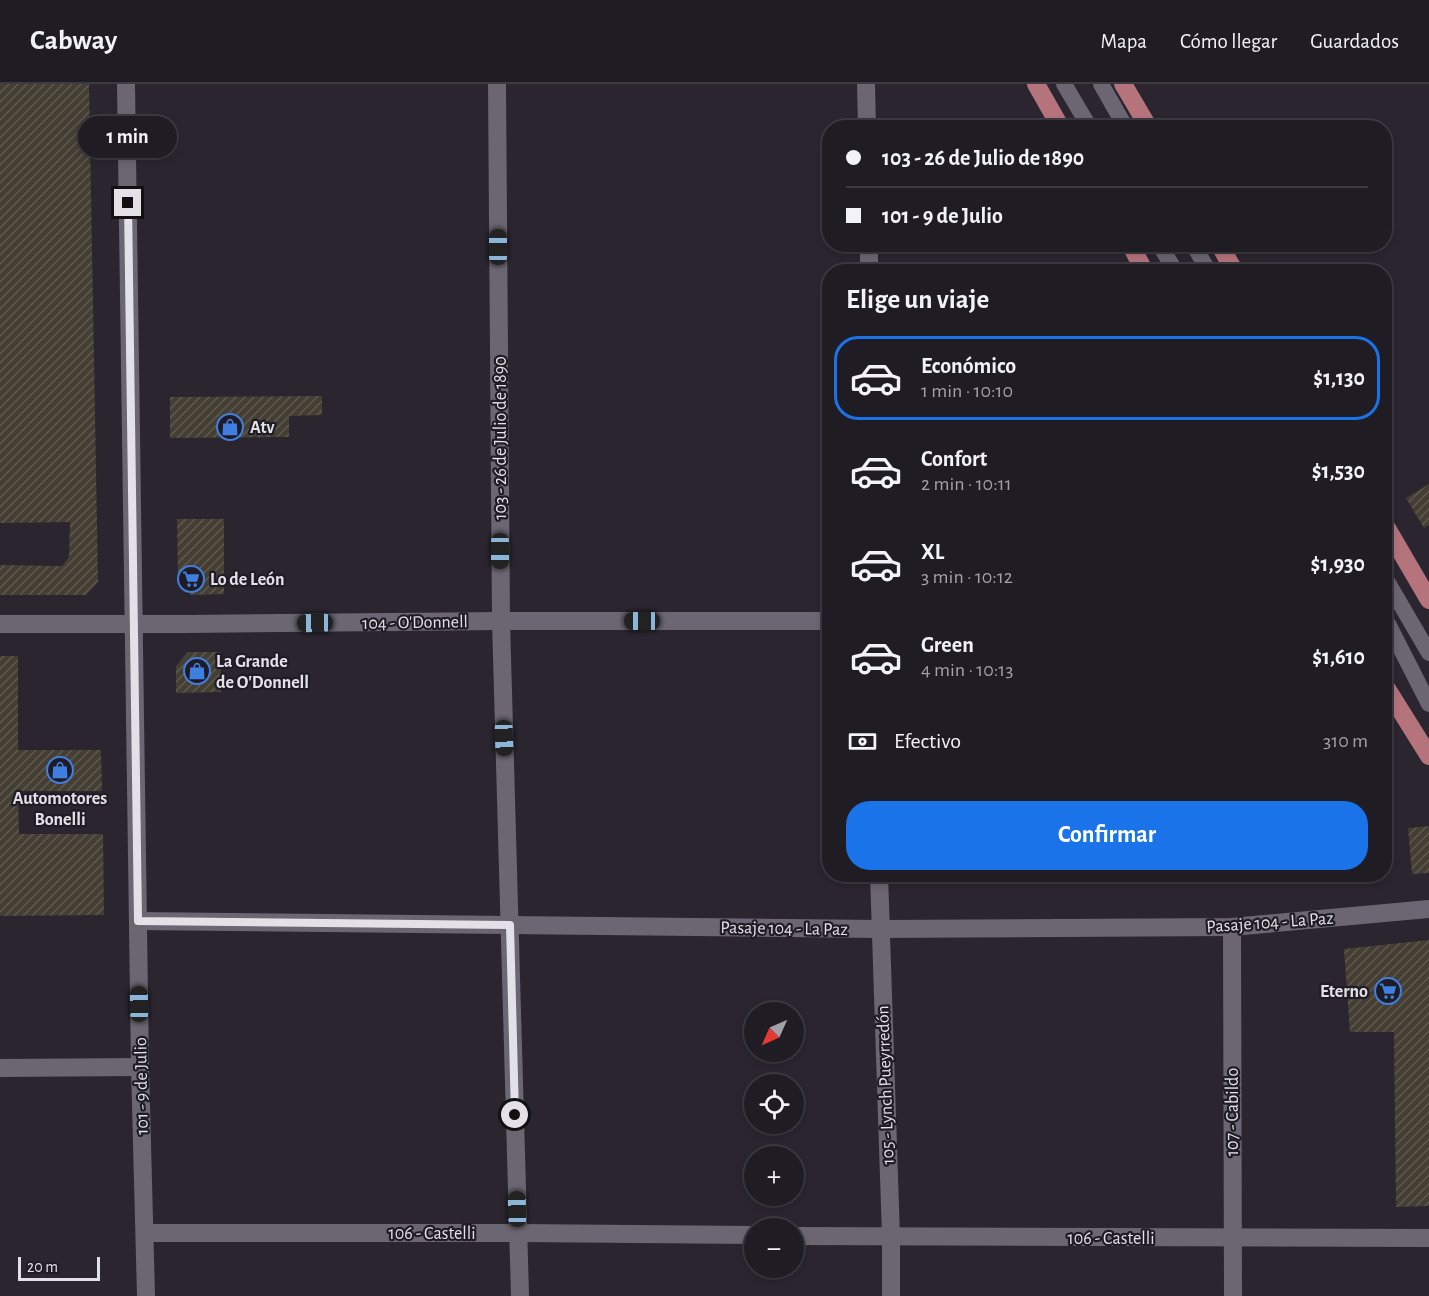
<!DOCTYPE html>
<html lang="es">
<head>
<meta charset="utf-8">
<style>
  :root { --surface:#201c23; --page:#2d2930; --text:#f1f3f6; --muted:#a2a1a6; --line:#3d3a41; --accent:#1a73e8 }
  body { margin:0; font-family:"Alegreya Sans",sans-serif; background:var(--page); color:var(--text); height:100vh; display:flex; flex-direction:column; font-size:22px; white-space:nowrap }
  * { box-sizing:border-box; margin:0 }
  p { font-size:20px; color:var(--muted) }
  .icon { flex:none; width:33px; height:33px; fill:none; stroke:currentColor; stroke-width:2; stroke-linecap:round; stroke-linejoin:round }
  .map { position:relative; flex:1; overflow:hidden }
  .drawer { position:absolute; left:822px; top:180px; width:570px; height:618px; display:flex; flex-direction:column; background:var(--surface); border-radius:24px; box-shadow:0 3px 9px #0003,0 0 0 2px var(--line) }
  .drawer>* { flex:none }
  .guide { position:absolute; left:822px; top:36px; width:570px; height:132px; border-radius:24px; box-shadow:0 3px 9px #0003,0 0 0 2px var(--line); display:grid; align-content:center; height:132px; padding:0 24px; background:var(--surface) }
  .needle { width:39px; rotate:225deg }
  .tools { position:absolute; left:744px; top:918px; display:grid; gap:12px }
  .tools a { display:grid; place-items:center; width:60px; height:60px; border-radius:50%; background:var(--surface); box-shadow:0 3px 9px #0003,0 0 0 2px var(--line); font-size:30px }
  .scale { position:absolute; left:18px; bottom:15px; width:82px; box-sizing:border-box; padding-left:6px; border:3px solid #e3e0e7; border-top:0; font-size:16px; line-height:21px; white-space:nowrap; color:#e3e0e7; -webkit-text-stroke:4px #201c25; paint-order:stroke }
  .end { position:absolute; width:27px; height:27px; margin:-14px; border:8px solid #e3e0e7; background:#111; box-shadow:0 0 0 3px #111 }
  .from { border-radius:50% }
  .bubble { position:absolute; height:42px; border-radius:21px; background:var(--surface); box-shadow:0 3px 9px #0003,0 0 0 2px var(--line); font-size:20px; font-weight:700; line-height:42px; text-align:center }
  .car { position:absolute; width:18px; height:36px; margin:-18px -9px; border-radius:8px; box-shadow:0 0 4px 2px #0007; background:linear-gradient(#222 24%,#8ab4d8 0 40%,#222 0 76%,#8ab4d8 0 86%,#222 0) }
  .guide b { display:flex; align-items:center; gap:21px; height:57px; font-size:22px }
  .guide b+b { border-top:2px solid var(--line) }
  .guide i { width:15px; height:15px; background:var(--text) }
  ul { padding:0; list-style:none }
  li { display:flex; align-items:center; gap:18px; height:84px; margin:0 12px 9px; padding:0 12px; border:3px solid transparent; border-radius:24px }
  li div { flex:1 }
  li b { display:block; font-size:22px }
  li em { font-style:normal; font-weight:700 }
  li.on { border-color:var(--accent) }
  li>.icon { width:54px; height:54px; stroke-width:1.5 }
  h2 { padding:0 24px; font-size:27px; line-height:72px }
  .pay { display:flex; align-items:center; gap:15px; height:66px; padding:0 24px; font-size:22px }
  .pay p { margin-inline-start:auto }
  .button { display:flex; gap:12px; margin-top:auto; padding:12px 24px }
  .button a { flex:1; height:69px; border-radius:24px; background:var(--accent); color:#fff; font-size:24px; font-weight:700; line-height:69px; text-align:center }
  header { display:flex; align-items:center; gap:36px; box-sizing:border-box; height:84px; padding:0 30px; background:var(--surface); border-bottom:2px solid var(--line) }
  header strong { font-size:28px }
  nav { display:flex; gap:33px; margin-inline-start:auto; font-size:21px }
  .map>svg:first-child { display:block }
  .building { fill:url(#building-hatch) }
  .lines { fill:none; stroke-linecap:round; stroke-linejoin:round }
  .lane { stroke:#6b6672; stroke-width:16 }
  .street { stroke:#6b6672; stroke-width:18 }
  .secondary { stroke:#6b6672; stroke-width:18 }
  .primary { stroke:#b5737c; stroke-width:18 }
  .route { stroke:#e3e0e7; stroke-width:8 }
  .labels { text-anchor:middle; stroke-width:4.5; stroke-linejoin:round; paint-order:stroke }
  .poi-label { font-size:18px; font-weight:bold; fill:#e3e0e7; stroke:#201c25; text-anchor:start }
  .street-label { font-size:18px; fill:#e3e0e7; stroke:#201c25 }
</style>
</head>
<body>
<header>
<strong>Cabway</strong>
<nav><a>Mapa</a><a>Cómo llegar</a><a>Guardados</a></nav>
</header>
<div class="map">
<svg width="1429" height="1212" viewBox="0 0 1429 1212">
  <defs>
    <pattern id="building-hatch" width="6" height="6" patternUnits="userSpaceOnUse" patternTransform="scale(1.5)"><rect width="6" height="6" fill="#443e33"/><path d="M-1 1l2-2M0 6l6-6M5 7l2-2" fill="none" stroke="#5f5a51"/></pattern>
  </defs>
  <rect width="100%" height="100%" fill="#2a252f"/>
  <g class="building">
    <path d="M0 0H89L98 498 86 511H0V481L62 482 69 473 70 438 0 439Z"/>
    <path d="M322 312V331L289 332V353L170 354V313Z"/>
    <path d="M1429 400V441L1424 444 1406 414Z"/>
    <path d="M177 435H224V510L191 511 178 496Z"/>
    <path d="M188 568H221V608L176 609V582Z"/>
    <path d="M0 572H18V666H101L102 707H18L19 750H103L104 831 0 832Z"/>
    <path d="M1429 742V789L1412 790 1408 744Z"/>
    <path d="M1429 856V1122L1396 1123 1394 948H1350L1344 865Z"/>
  </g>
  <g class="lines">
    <g class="lane">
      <path d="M1064 0 1090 44"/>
      <path d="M1101 0 1126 44"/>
      <path d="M1159 160 1176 188"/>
      <path d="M1193 160 1209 188"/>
      <path d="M1384 492 1429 569"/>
      <path d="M1384 532 1429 620"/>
    </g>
    <g class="street">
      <path d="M497 0 501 537 520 1212"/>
      <path d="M866 0 867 44"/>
      <path d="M869 160V188"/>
      <path d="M0 540H186L501 537H830"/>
      <path d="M879 790 891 1153V1212"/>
      <path d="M138 837 880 845 1232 843 1429 825"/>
      <path d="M1232 843 1233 1212"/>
      <path d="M0 984 140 983"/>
      <path d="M145 1149H518L754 1151"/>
      <path d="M794 1152 1429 1154"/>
    </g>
    <path class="secondary" d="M126 0 140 983 146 1212"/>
    <g class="primary">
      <path d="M1036 0 1061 44"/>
      <path d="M1123 0 1149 44"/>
      <path d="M1130 160 1145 188"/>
      <path d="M1219 160 1235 188"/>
      <path d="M1384 439 1429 516"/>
      <path d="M1384 600 1429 672"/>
    </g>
  </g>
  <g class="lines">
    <path class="route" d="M128 119 138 837 510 841 515 1031"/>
  </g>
  <defs>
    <symbol id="shop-ring" viewBox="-11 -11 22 22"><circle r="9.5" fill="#201c25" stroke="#3f7fe0" stroke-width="1.5"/><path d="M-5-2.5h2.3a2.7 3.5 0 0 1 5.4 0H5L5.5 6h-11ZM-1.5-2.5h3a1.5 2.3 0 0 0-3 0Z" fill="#3f7fe0"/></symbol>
    <symbol id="supermarket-ring" viewBox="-11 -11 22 22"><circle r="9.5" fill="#201c25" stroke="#3f7fe0" stroke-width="1.5"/><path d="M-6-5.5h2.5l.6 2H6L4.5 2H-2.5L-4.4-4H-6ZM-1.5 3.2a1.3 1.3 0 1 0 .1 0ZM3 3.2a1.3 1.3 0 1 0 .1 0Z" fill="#3f7fe0"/></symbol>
  </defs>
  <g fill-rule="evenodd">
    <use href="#shop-ring" x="215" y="328" width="30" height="30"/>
    <use href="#supermarket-ring" x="176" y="480" width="30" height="30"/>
    <use href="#shop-ring" x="182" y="572" width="30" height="30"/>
    <use href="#shop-ring" x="45" y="671" width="30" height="30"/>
    <use href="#supermarket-ring" x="1373" y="892" width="30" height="30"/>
  </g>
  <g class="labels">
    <g class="poi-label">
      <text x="250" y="349">Atv</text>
      <text x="210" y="501">Lo de León</text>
      <text x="216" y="583">La Grande<tspan x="216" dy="21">de O'Donnell</tspan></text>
      <text x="60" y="720" text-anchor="middle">Automotores<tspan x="60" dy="21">Bonelli</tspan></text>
      <text x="1368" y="913" text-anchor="end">Eterno</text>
    </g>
    <g class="street-label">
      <text transform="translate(500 354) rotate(-90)" y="6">103 - 26 de Julio de 1890</text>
      <text transform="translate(415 538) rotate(-1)" y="6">104 - O'Donnell</text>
      <text transform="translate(1270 838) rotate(-4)" y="6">Pasaje 104 - La Paz</text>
      <text transform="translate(784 844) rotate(1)" y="6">Pasaje 104 - La Paz</text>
      <text transform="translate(885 1001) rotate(-92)" y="6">105 - Lynch Pueyrredón</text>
      <text transform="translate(141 1002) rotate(-91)" y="6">101 - 9 de Julio</text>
      <text transform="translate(1232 1028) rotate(-90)" y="6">107 - Cabildo</text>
      <text x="432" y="1155">106 - Castelli</text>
      <text x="1111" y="1160">106 - Castelli</text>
    </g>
  </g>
</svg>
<div class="tools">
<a><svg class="needle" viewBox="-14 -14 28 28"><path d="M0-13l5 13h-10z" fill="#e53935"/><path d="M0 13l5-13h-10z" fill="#a2a1a6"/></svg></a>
<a><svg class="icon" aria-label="locate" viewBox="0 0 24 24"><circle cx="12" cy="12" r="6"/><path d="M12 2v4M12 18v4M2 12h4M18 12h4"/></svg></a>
<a>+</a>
<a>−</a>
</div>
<div class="scale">20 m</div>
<i class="end from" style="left:515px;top:1031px"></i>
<i class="end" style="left:128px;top:119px"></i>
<div class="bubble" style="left:78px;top:32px;width:99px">1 min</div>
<i class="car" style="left:498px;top:163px;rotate:0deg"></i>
<i class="car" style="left:500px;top:467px;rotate:180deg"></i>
<i class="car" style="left:642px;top:537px;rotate:270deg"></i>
<i class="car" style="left:315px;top:539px;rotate:269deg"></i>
<i class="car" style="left:504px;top:654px;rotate:178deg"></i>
<i class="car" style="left:139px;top:920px;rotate:359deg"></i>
<i class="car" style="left:517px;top:1125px;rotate:359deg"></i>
<div class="guide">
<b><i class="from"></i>103 - 26 de Julio de 1890</b>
<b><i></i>101 - 9 de Julio</b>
</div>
<section class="drawer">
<h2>Elige un viaje</h2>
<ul>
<li class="on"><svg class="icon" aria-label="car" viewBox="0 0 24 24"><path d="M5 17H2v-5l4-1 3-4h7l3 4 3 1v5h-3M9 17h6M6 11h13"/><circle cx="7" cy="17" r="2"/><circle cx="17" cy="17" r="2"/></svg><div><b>Económico</b><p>1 min · 10:10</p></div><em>$1,130</em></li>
<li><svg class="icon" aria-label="car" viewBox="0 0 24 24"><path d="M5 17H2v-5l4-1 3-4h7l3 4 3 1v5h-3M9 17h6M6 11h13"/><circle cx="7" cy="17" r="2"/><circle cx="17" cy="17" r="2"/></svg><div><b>Confort</b><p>2 min · 10:11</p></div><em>$1,530</em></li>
<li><svg class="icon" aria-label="car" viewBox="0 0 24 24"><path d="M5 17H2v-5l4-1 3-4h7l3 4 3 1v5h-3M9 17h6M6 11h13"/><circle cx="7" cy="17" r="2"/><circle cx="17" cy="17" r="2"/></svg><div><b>XL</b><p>3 min · 10:12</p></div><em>$1,930</em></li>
<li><svg class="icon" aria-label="car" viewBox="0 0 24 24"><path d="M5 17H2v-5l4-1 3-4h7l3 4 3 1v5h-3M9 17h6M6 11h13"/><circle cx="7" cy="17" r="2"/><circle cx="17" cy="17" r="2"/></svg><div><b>Green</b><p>4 min · 10:13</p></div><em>$1,610</em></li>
</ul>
<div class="pay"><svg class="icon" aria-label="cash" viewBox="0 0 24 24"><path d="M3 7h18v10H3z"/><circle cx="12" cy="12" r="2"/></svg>Efectivo<p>310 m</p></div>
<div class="button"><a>Confirmar</a></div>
</section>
</div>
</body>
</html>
